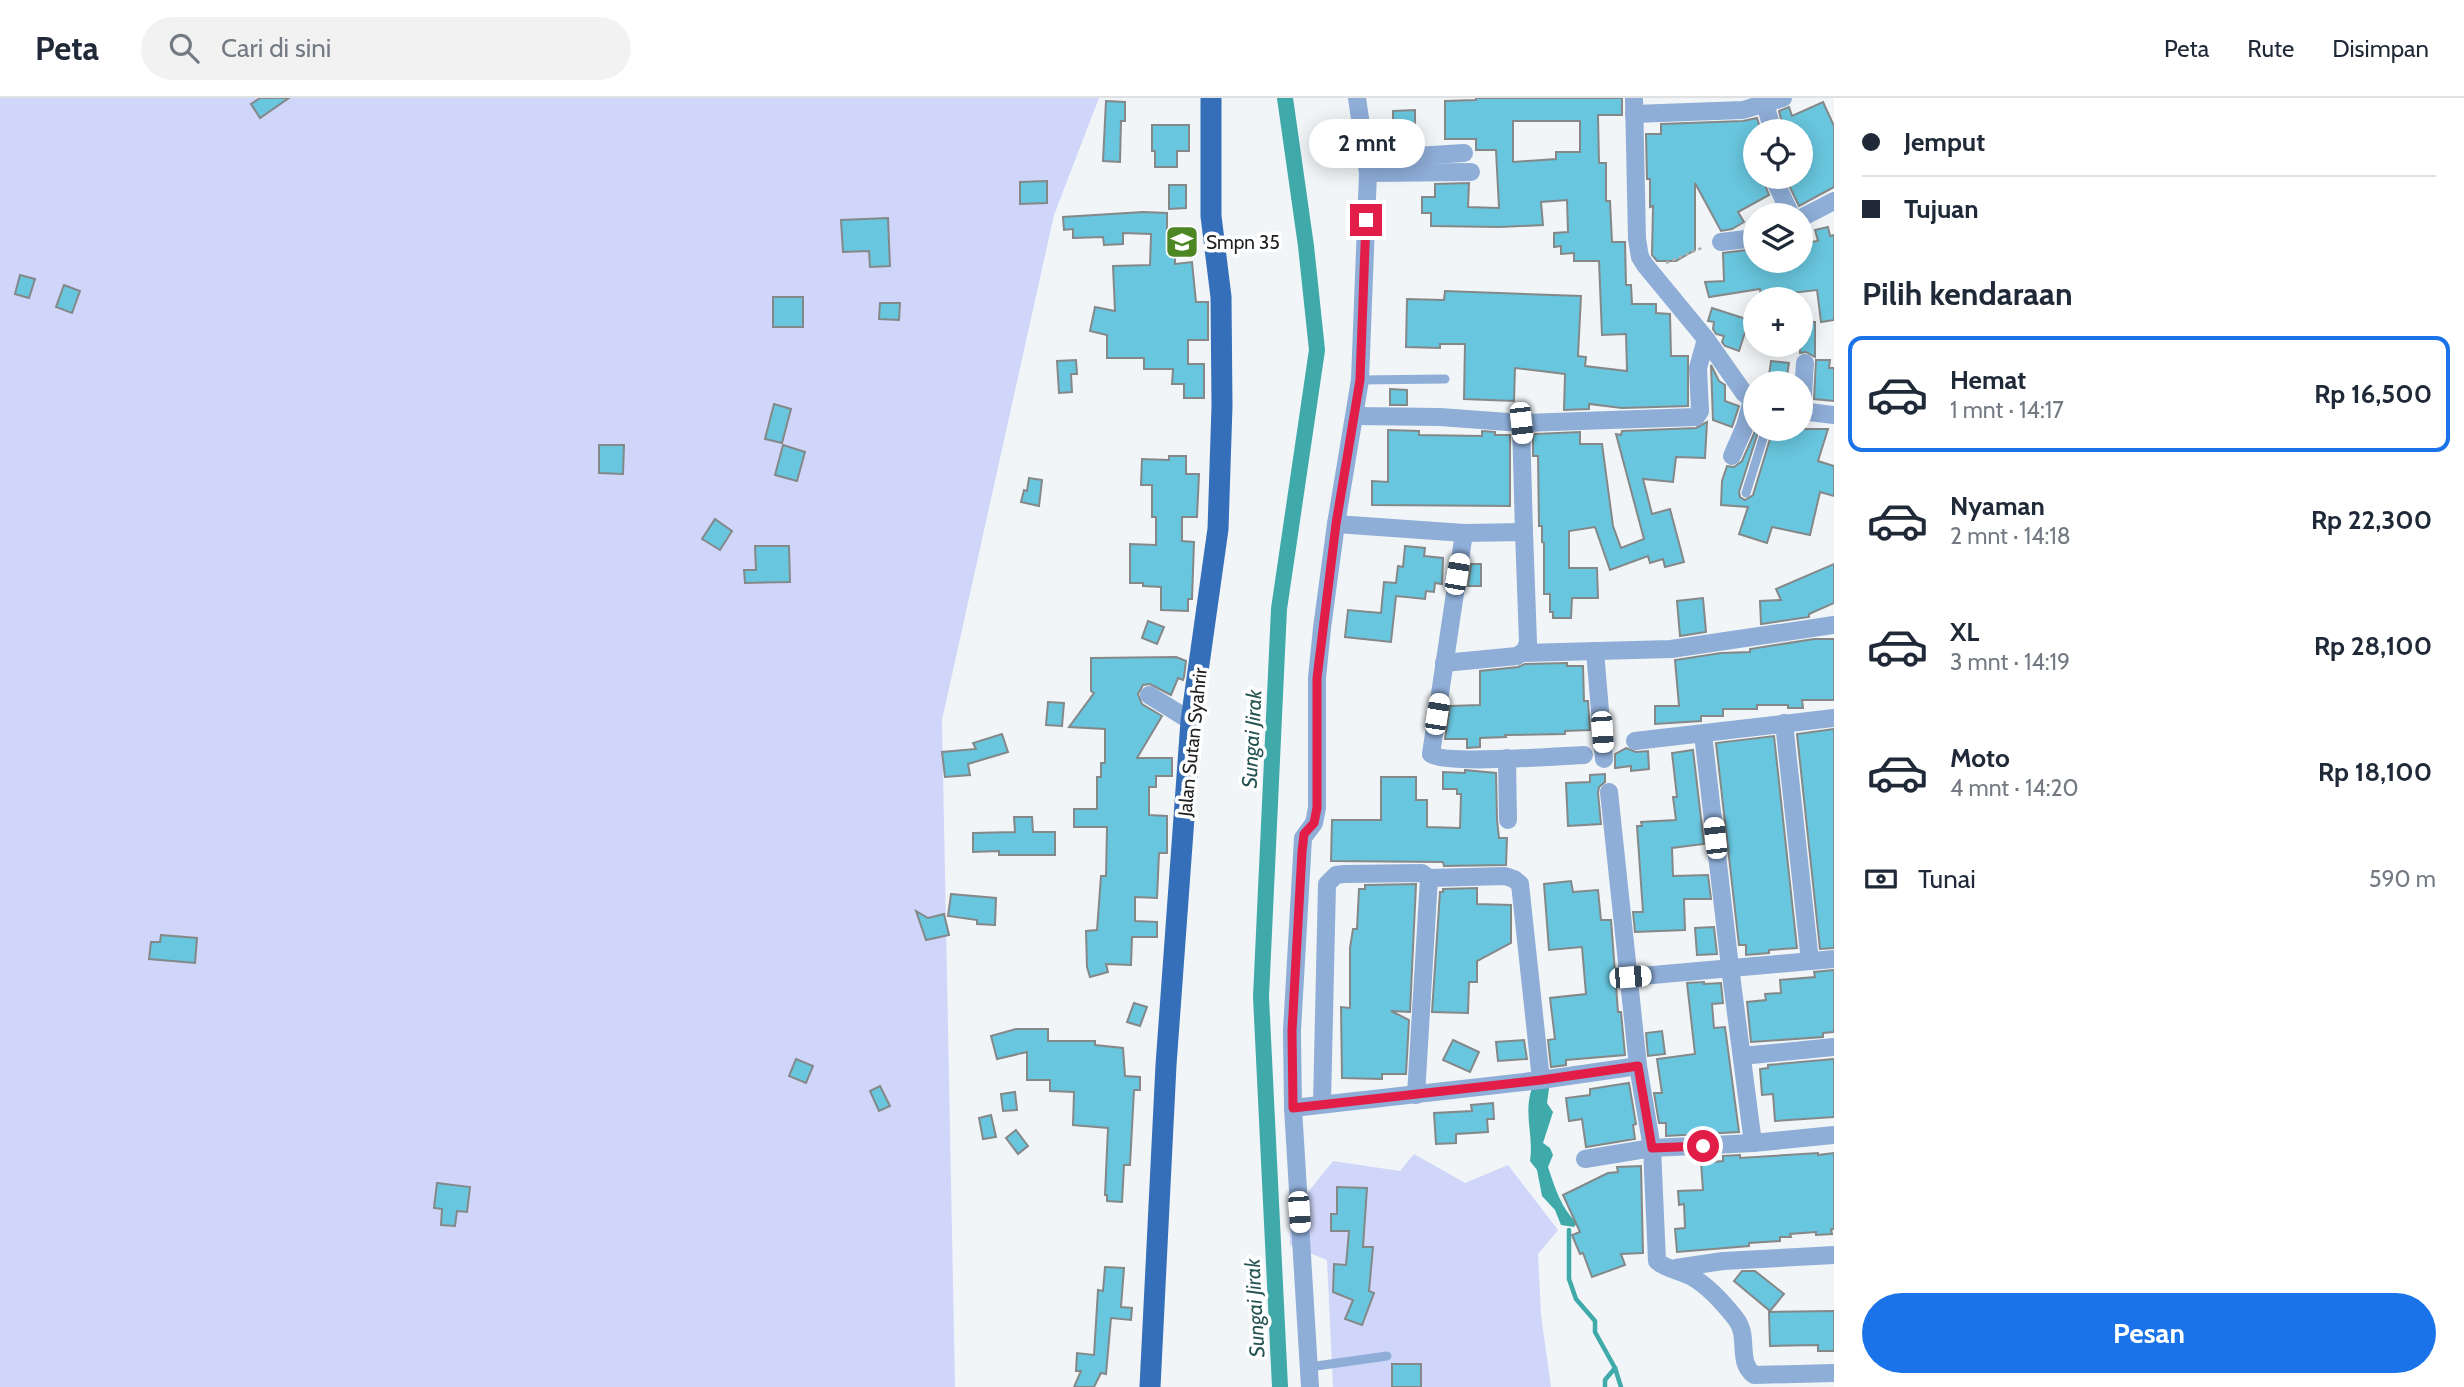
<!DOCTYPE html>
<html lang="id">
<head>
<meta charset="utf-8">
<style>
  :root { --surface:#fff; --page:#f2f2f3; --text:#1f2937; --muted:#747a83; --line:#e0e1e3; --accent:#1a73e8 }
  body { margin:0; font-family:Cabin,sans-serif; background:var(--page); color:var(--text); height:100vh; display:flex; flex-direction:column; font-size:26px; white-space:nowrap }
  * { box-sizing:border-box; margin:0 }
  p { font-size:23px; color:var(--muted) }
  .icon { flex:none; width:38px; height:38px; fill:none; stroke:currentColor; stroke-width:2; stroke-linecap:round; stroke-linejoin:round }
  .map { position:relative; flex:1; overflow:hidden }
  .side { display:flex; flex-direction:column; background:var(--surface); width:630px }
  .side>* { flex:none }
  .guide { display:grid; align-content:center; height:154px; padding:0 28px; background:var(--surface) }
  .tools { position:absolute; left:1743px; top:21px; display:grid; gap:14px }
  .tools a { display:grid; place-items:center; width:70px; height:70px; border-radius:50%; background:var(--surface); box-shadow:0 4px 18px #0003; font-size:35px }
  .end { position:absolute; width:32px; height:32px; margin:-16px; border:9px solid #e11d48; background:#fff; box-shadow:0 0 0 4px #fff }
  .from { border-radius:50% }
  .bubble { position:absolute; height:49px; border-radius:24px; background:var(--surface); box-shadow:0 4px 18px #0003; font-size:23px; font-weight:800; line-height:49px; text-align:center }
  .car { position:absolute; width:21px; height:42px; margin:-21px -10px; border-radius:9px; box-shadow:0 0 5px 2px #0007; background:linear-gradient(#fff 24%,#345 0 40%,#fff 0 76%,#345 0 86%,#fff 0) }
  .guide b { display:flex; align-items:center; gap:24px; height:66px; font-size:26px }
  .guide b+b { border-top:2px solid var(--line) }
  .guide i { width:18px; height:18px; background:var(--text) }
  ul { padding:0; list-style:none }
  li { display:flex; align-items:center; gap:21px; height:116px; margin:0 14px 10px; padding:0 14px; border:4px solid transparent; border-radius:14px }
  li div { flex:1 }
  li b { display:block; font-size:26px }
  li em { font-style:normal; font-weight:800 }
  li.active { border-color:var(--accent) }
  li>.icon { width:63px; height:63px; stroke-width:1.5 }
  h2 { padding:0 28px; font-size:32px; line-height:84px }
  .pay { display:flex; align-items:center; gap:18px; height:77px; padding:0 28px; font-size:26px }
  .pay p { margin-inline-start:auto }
  .primary-button { display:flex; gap:14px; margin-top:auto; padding:14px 28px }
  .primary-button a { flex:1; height:80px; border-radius:42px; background:var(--accent); color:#fff; font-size:28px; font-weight:800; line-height:80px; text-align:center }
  header { display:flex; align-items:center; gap:42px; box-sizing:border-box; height:98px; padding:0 35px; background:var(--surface); border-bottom:2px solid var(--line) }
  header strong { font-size:33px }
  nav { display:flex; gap:38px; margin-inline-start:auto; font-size:24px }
  .search { width:490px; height:63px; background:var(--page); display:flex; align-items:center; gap:18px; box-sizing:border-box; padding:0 24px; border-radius:38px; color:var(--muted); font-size:26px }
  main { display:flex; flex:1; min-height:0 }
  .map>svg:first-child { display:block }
  .green { fill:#cfd6f9 }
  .water { fill:#40aaab }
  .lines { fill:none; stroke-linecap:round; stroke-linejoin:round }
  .stream { stroke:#40aaab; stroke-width:4.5 }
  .canal { stroke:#40aaab; stroke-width:16 }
  .building { fill:#68c6de; stroke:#848889; stroke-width:2; fill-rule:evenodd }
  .path { stroke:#aeb2b3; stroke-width:2.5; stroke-dasharray:3.5 3.5; stroke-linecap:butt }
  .lane { stroke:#8eadd7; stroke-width:9 }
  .street { stroke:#8eadd7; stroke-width:18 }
  .primary { stroke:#356eb9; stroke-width:21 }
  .route { stroke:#e11d48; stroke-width:9 }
  .labels { text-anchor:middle; stroke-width:7; stroke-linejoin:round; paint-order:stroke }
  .poi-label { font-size:19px; fill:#202222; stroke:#fff; text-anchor:start }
  .street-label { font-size:19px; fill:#202222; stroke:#fff }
  .water-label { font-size:21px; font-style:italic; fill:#255353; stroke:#fff }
</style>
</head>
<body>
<header>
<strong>Peta</strong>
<div class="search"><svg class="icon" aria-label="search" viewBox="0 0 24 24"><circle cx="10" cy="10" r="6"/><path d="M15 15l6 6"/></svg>Cari di sini</div>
<nav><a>Peta</a><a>Rute</a><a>Disimpan</a></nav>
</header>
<main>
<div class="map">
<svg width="1834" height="1289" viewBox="0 0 1834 1289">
  <rect width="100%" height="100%" fill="#f1f5f7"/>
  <g class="green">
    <path d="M0 0H1099L1054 117 942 622 955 1289H0Z"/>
    <path d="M1414 1056 1465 1085 1508 1067 1558 1132 1538 1156 1541 1217 1551 1289H1333L1327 1162 1290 1147 1289 1118 1333 1063 1400 1073Z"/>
  </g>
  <path class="water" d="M1550 983 1547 1005 1553 1014 1543 1045 1550 1050 1553 1057 1548 1069C1555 1090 1561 1110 1577 1125L1574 1129 1561 1127 1555 1112 1542 1098 1537 1072 1530 1063C1534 1038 1523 1015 1532 990Z"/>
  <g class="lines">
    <g class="stream">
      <path d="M1569 1132V1181L1576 1201 1595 1223V1234L1615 1270 1621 1289"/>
      <path d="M1605 1289V1282L1615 1270"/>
    </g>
    <path class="canal" d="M1280 1289 1261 899 1279 511 1317 252 1306 148 1285 0"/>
  </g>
  <g class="building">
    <path d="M260 0H289L260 20 251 6Z"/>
    <path d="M1476 0H1622V17H1598L1599 65H1606V103H1610L1612 144H1625L1626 187H1631L1632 206H1656V215L1670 216 1671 258H1688V308L1622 310 1589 306V311L1564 312 1565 276 1515 270 1514 303 1464 301 1465 246H1440V250L1406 249 1407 201 1444 202 1445 193 1581 198 1578 258 1586 259 1585 268 1627 273 1626 236 1602 237 1599 163H1574V155L1561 156V148L1554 149V135L1568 134 1567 102 1541 104 1543 127 1500 129 1431 128V115H1422V99H1435V86L1469 85 1468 109 1499 110 1496 52H1476V41H1445V3L1476 2ZM1513 23H1580V54H1556V61L1513 64Z"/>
    <path d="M1106 3 1125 4V23H1121L1120 64 1103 63Z"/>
    <path d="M1823 4 1834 28V89L1799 108 1785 79H1801V33H1784L1779 13 1789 9 1792 18Z"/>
    <path d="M1415 12V33L1393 34V13Z"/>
    <path d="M1757 20 1761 33H1755V79H1762L1769 97 1738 114 1744 124 1732 131 1721 133 1695 85V152L1676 163H1657L1652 157 1653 108 1650 109V81H1647L1646 36H1661V26L1743 23Z"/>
    <path d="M1152 27H1189V53H1177V69H1155V53H1152Z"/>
    <path d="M1047 83V105L1020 106V84Z"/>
    <path d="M1169 87H1186V110L1169 111Z"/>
    <path d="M1143 114 1167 115V139H1175V166L1192 164 1196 204H1208V242H1188V266H1204V300H1184V286H1172L1173 271H1144V260H1107V237L1090 233 1095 209 1115 213 1113 168 1150 167 1151 136 1123 135V146L1104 147 1103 139 1073 140V131L1064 132 1063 119Z"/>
    <path d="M888 120 890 168 870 169 869 153 843 154 841 122Z"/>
    <path d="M1828 129 1830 138 1834 137V222L1821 224 1817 192 1791 195 1792 201H1761L1760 191 1709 199 1705 184 1724 183 1723 155 1755 151V163H1801V155L1804 154 1802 145 1818 143 1815 132Z"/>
    <path d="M20 177 35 181 29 200 15 196Z"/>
    <path d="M64 187 80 193 72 215 56 209Z"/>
    <rect x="773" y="199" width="30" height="30"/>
    <path d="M880 205H900L899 222 879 221Z"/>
    <path d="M1712 210 1749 222 1739 253 1725 248 1722 244 1724 238 1716 236 1713 231 1714 224 1708 223Z"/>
    <path d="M1801 224H1815V259L1806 254 1800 255Z"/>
    <path d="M1076 262 1077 276H1071L1072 294 1059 295 1057 263Z"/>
    <path d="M1816 262H1830L1829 270H1834V303L1814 301Z"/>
    <path d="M1771 263 1789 265 1786 285H1768Z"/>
    <path d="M1711 267 1719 283 1725 287V303L1739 308 1732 329 1713 322Z"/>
    <path d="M1390 291 1407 292V307H1390Z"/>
    <path d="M774 306 791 311 782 345 765 341Z"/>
    <path d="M1707 324 1705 360 1676 359 1673 384 1643 381 1652 416 1670 411 1684 464 1665 469 1663 461 1650 465 1648 458 1610 472 1595 429 1569 433V470H1597L1598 500H1572L1571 520H1553V514H1550V496H1544V445L1542 444V428H1539L1538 358H1533V338L1535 336 1580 334V346H1602L1613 428 1621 450 1644 441 1616 336 1621 337 1622 333 1696 330Z"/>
    <path d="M1756 331H1759L1739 394 1740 399 1745 402 1753 397 1773 331H1828L1818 363 1834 368V398L1820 394 1810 437 1772 429 1767 445 1739 436 1748 409 1721 407 1722 383 1727 368 1734 369 1742 363Z"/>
    <path d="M1388 332 1419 333V337L1482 338V333L1495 334V337H1510V408L1372 407V383L1388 384Z"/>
    <path d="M599 347H624L623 376 599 375Z"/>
    <path d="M783 347 805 354 797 383 775 377Z"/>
    <path d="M1169 358H1186V376H1199L1197 419H1182V443L1194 444 1192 501H1188V513L1161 512V489L1143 488V485H1130V446L1156 447V419H1152V387H1141L1142 361 1169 362Z"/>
    <path d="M1029 380 1042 382 1039 408 1021 404 1024 392 1027 393Z"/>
    <path d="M715 421 732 433 720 452 702 441Z"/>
    <path d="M755 448H789L790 484 745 485 744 472H756Z"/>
    <path d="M1405 448 1425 450 1424 458 1443 460 1442 486 1435 485 1434 494 1426 493 1425 501 1396 498 1391 544 1345 539 1348 512 1381 515 1384 484 1396 485 1398 468 1403 469Z"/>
    <path d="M1471 466H1481V488H1468Z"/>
    <path d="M1834 466V505L1809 516V519L1761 526 1760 503 1781 502 1776 491Z"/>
    <path d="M1703 500 1706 534 1680 538 1677 503Z"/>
    <path d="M1148 523 1164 529 1157 546 1142 540Z"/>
    <path d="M1814 541H1834V602H1802L1803 610H1788V607H1757V611H1723V618H1701V623L1655 626V608H1679L1675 562 1721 555 1750 554V551Z"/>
    <path d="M1176 559 1186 563 1184 579 1183 582 1178 580 1171 597 1150 586 1143 587 1138 596 1142 606 1162 618 1137 660H1172V678H1156V689H1149V717L1167 718V755H1159L1157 800 1135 799V823L1157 824V839H1132L1131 867 1106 866 1108 874 1090 879 1087 869 1086 833 1097 832 1101 778H1106L1107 729H1074V711H1097V679H1101V665H1105V631L1069 629 1094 595 1091 593V560Z"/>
    <path d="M1567 565V568H1583L1584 603H1588L1590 632 1565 633V636L1505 637 1506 639 1480 640V649L1467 650V641H1445L1450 608 1480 607V573L1518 569 1525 566Z"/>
    <path d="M1048 604 1064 605 1062 628 1046 627Z"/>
    <path d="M1834 631V850L1820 851 1797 636Z"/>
    <path d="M1002 636 1008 654 968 666 970 677 945 679 942 654 976 651 973 645Z"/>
    <path d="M1774 638 1797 850 1769 852V855L1746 857V847H1739L1716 645Z"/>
    <path d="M1626 650 1636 654 1648 653 1649 671 1631 673V668L1615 670V656Z"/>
    <path d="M1693 652 1704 746 1672 750 1673 778 1708 777 1711 801H1684L1685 832 1635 834 1633 814H1643L1637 728H1642L1641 724 1676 722 1673 699H1677L1672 655Z"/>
    <path d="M1465 672 1496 675 1497 722 1499 740H1507L1506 767 1444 768 1443 764 1331 763 1332 722H1381V679H1416V702H1427V729L1460 730 1461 696H1457V691H1443V674L1465 675Z"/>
    <path d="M1605 676V684L1599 689 1598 695 1601 726 1568 728 1566 685 1590 684V677Z"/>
    <path d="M1014 719H1032L1033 734H1055V757H999V753L973 754V735L1015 734Z"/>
    <path d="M1571 783 1573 794 1598 792 1601 822H1611L1618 914H1621L1625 957 1566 962V967L1551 969 1548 942 1555 941 1550 900 1586 896 1582 849 1549 852 1544 786Z"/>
    <path d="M1416 786 1410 914 1391 913 1409 922 1406 976H1382V981L1342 980 1341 909 1350 910V850L1353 831H1357L1359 791H1365V787Z"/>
    <path d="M1477 790V806L1511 807V845L1477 863V884H1469L1468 915 1432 914 1440 794H1443V791Z"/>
    <path d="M951 796 996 800 995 827 977 826V822L948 818Z"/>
    <path d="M916 813 928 820 944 816 949 837 926 842Z"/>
    <path d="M1714 829 1717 856 1697 857 1695 830Z"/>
    <path d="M161 837 197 840 195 865 149 861 151 844H160Z"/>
    <path d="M1834 872V934L1823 935V939L1751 944 1747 904 1766 902 1765 896 1781 895 1780 882 1815 879 1814 874Z"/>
    <path d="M1704 884V886L1721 885 1723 905 1712 906 1714 930 1725 929 1739 1034 1666 1038V1025H1659L1654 995H1662L1657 961 1695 956 1687 885Z"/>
    <path d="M1134 905 1147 909 1140 928 1127 924Z"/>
    <path d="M1016 931H1048V943H1095V947L1123 950 1125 978 1140 979V992H1134L1130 1067H1124L1122 1104 1107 1103V1097H1105L1108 1030 1073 1027 1074 994 1050 993V982H1027V954L997 961 991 938Z"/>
    <path d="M1662 933 1665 956 1648 958 1646 935Z"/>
    <path d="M1453 942 1479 954 1470 974 1443 962Z"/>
    <path d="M1524 942 1527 961 1498 963 1496 944Z"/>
    <path d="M796 961 813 968 806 985 789 978Z"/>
    <path d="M1834 961V1019L1775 1023 1773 996 1762 997 1760 971 1768 970V967Z"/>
    <path d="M1629 985 1636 1026 1633 1027 1635 1041 1586 1049 1582 1021 1569 1023 1566 1000 1590 997V991Z"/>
    <path d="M880 988 890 1008 879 1013 870 993Z"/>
    <path d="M1015 994 1017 1012 1003 1013 1001 996Z"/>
    <path d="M1493 1005 1494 1021H1487L1488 1034 1456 1036V1045L1436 1046 1434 1015 1472 1013 1471 1007Z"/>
    <path d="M991 1017 996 1039 983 1041 979 1020Z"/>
    <path d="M1016 1032 1028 1048 1018 1056 1006 1040Z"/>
    <path d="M1818 1055V1057L1834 1055V1131H1831L1832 1136 1816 1137V1134L1790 1136 1791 1139H1780V1143L1749 1145V1148L1677 1154 1675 1131 1685 1130 1684 1106 1679 1107 1678 1093 1703 1092 1701 1065 1723 1063V1058L1740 1057V1060Z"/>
    <path d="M1641 1068 1643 1155 1621 1156 1625 1167 1592 1179 1583 1155 1580 1156 1572 1137 1580 1134 1563 1097 1608 1075 1618 1074 1617 1069Z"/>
    <path d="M437 1085 470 1089 467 1114 457 1113 455 1128 441 1127 442 1111 434 1110Z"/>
    <path d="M1337 1089 1367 1090 1363 1149H1373L1369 1193 1374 1195 1362 1227 1345 1221 1353 1202 1333 1194 1334 1166 1346 1167 1349 1133H1331V1116H1337Z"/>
    <path d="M1105 1169 1124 1170 1121 1209 1132 1210 1131 1222 1111 1220 1106 1276 1101 1275 1094 1289H1074L1081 1273H1076L1077 1255 1094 1257 1098 1192 1103 1193Z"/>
    <path d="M1742 1173H1755L1784 1196 1770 1213 1734 1183Z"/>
    <path d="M1834 1213V1253H1818V1247L1770 1248 1769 1214Z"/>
    <rect x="1392" y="1266" width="29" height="23"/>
  </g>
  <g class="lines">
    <path class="path" d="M1666 165 1704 149"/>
    <g class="lane">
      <path d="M1360 282 1445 281"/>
      <path d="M1746 395 1766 331"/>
      <path d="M1309 1269 1387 1258"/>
    </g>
    <g class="street">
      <path d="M1634 0 1637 141 1640 159 1645 167 1706 241 1744 295 1755 304"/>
      <path d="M1765 6 1773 33"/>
      <path d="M1634 16 1743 12 1783 0"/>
      <path d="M1368 61 1464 55"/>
      <path d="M1368 75 1471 74"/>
      <path d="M1773 79 1791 117"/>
      <path d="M1801 120 1834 103"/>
      <path d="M1721 144 1755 140"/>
      <path d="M1801 313 1834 317"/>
      <path d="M1802 313 1805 265"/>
      <path d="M1355 318 1440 319 1521 325 1524 434"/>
      <path d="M1521 325 1696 319 1700 313 1698 270 1706 241"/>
      <path d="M1732 358 1745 328 1752 303"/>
      <path d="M1336 426 1464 435 1524 434 1528 544 1525 553 1517 558 1444 565"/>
      <path d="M1464 435 1431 656C1445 667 1559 658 1584 657"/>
      <path d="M1595 553 1604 661"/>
      <path d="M1523 555 1671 551 1834 527"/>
      <path d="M1149 597 1191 623"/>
      <path d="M1784 625 1810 863"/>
      <path d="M1703 636 1730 869 1753 1045"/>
      <path d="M1635 643 1834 620"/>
      <path d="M1507 660 1508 722"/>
      <path d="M1609 694 1638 968 1652 1050 1657 1163C1665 1171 1682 1173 1692 1179 1708 1188 1725 1207 1736 1221 1750 1239 1736 1263 1754 1277L1834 1275"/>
      <path d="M1429 780 1505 778 1514 781 1520 786 1541 982"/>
      <path d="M1630 879 1834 861"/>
      <path d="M1742 958 1834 949"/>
      <path d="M1322 1005 1327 786 1336 777 1344 776 1422 775 1429 780 1416 997"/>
      <path d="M1293 1010 1541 982 1638 968"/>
      <path d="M1585 1061 1652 1050 1753 1045 1834 1037"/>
      <path d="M1676 1170 1723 1163 1834 1157"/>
      <path d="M1310 1289 1293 1010 1292 933 1303 740 1314 725 1317 710V580L1322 530 1336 426 1360 282 1368 75 1357 0"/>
    </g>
    <path class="primary" d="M1150 1289 1166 967 1191 623 1218 431 1222 308 1221 199 1211 118V0"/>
  </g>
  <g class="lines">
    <path class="route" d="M1366 122 1360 282 1336 426 1317 580V710L1314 725 1304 736 1302 754 1292 933 1293 1010 1541 982 1638 968 1652 1050 1703 1048"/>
  </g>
  <defs>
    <symbol id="school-square" viewBox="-11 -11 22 22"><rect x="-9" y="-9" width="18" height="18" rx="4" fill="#4c8724" stroke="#fff"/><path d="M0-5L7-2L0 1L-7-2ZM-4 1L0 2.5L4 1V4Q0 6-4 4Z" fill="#fff"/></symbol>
  </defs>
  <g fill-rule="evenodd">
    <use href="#school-square" x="1163" y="125" width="38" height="38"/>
  </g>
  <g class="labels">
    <g class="poi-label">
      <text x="1206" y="151">Smpn 35</text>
    </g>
    <g class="street-label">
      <text transform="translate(1192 644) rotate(-84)" y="7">Jalan Sutan Syahrir</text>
    </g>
    <g class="water-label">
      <text transform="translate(1252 641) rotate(-87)" y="7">Sungai Jirak</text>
      <text transform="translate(1255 1210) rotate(-93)" y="7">Sungai Jirak</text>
    </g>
  </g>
</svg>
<div class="tools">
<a><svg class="icon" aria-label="locate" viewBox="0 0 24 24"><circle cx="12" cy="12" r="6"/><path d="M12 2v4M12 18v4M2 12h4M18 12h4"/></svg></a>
<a><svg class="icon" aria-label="layers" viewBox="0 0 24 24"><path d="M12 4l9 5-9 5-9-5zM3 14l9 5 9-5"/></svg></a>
<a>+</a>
<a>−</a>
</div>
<i class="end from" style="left:1703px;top:1048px"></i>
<i class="end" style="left:1366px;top:122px"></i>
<div class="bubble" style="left:1309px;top:21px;width:116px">2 mnt</div>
<i class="car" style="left:1521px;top:325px;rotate:174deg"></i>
<i class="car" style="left:1457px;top:476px;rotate:10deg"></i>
<i class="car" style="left:1437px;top:616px;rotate:9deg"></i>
<i class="car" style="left:1602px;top:634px;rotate:176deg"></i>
<i class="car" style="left:1715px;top:740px;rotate:354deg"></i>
<i class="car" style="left:1630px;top:879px;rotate:85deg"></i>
<i class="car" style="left:1299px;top:1114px;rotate:176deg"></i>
</div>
<section class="side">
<div class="guide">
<b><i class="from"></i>Jemput</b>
<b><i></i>Tujuan</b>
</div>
<h2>Pilih kendaraan</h2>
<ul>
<li class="active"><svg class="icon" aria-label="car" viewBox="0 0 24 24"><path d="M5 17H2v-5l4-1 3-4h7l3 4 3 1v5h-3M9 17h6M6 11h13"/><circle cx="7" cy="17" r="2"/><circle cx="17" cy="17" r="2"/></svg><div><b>Hemat</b><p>1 mnt · 14:17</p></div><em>Rp 16,500</em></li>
<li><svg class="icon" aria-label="car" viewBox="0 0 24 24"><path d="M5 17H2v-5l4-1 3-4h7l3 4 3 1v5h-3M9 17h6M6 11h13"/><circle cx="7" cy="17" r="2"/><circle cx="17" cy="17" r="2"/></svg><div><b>Nyaman</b><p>2 mnt · 14:18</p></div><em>Rp 22,300</em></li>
<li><svg class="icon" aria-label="car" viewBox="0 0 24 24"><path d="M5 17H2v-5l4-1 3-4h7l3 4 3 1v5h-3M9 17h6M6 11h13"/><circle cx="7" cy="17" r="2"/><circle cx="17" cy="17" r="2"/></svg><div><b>XL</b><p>3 mnt · 14:19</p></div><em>Rp 28,100</em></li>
<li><svg class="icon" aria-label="car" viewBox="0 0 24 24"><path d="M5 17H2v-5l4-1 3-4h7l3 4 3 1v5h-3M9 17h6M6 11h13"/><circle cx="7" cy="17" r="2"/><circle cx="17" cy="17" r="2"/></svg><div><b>Moto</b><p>4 mnt · 14:20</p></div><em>Rp 18,100</em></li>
</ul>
<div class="pay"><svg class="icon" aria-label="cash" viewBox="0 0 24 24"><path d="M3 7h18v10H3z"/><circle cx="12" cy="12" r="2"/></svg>Tunai<p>590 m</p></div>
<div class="primary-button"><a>Pesan</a></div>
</section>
</main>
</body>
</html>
